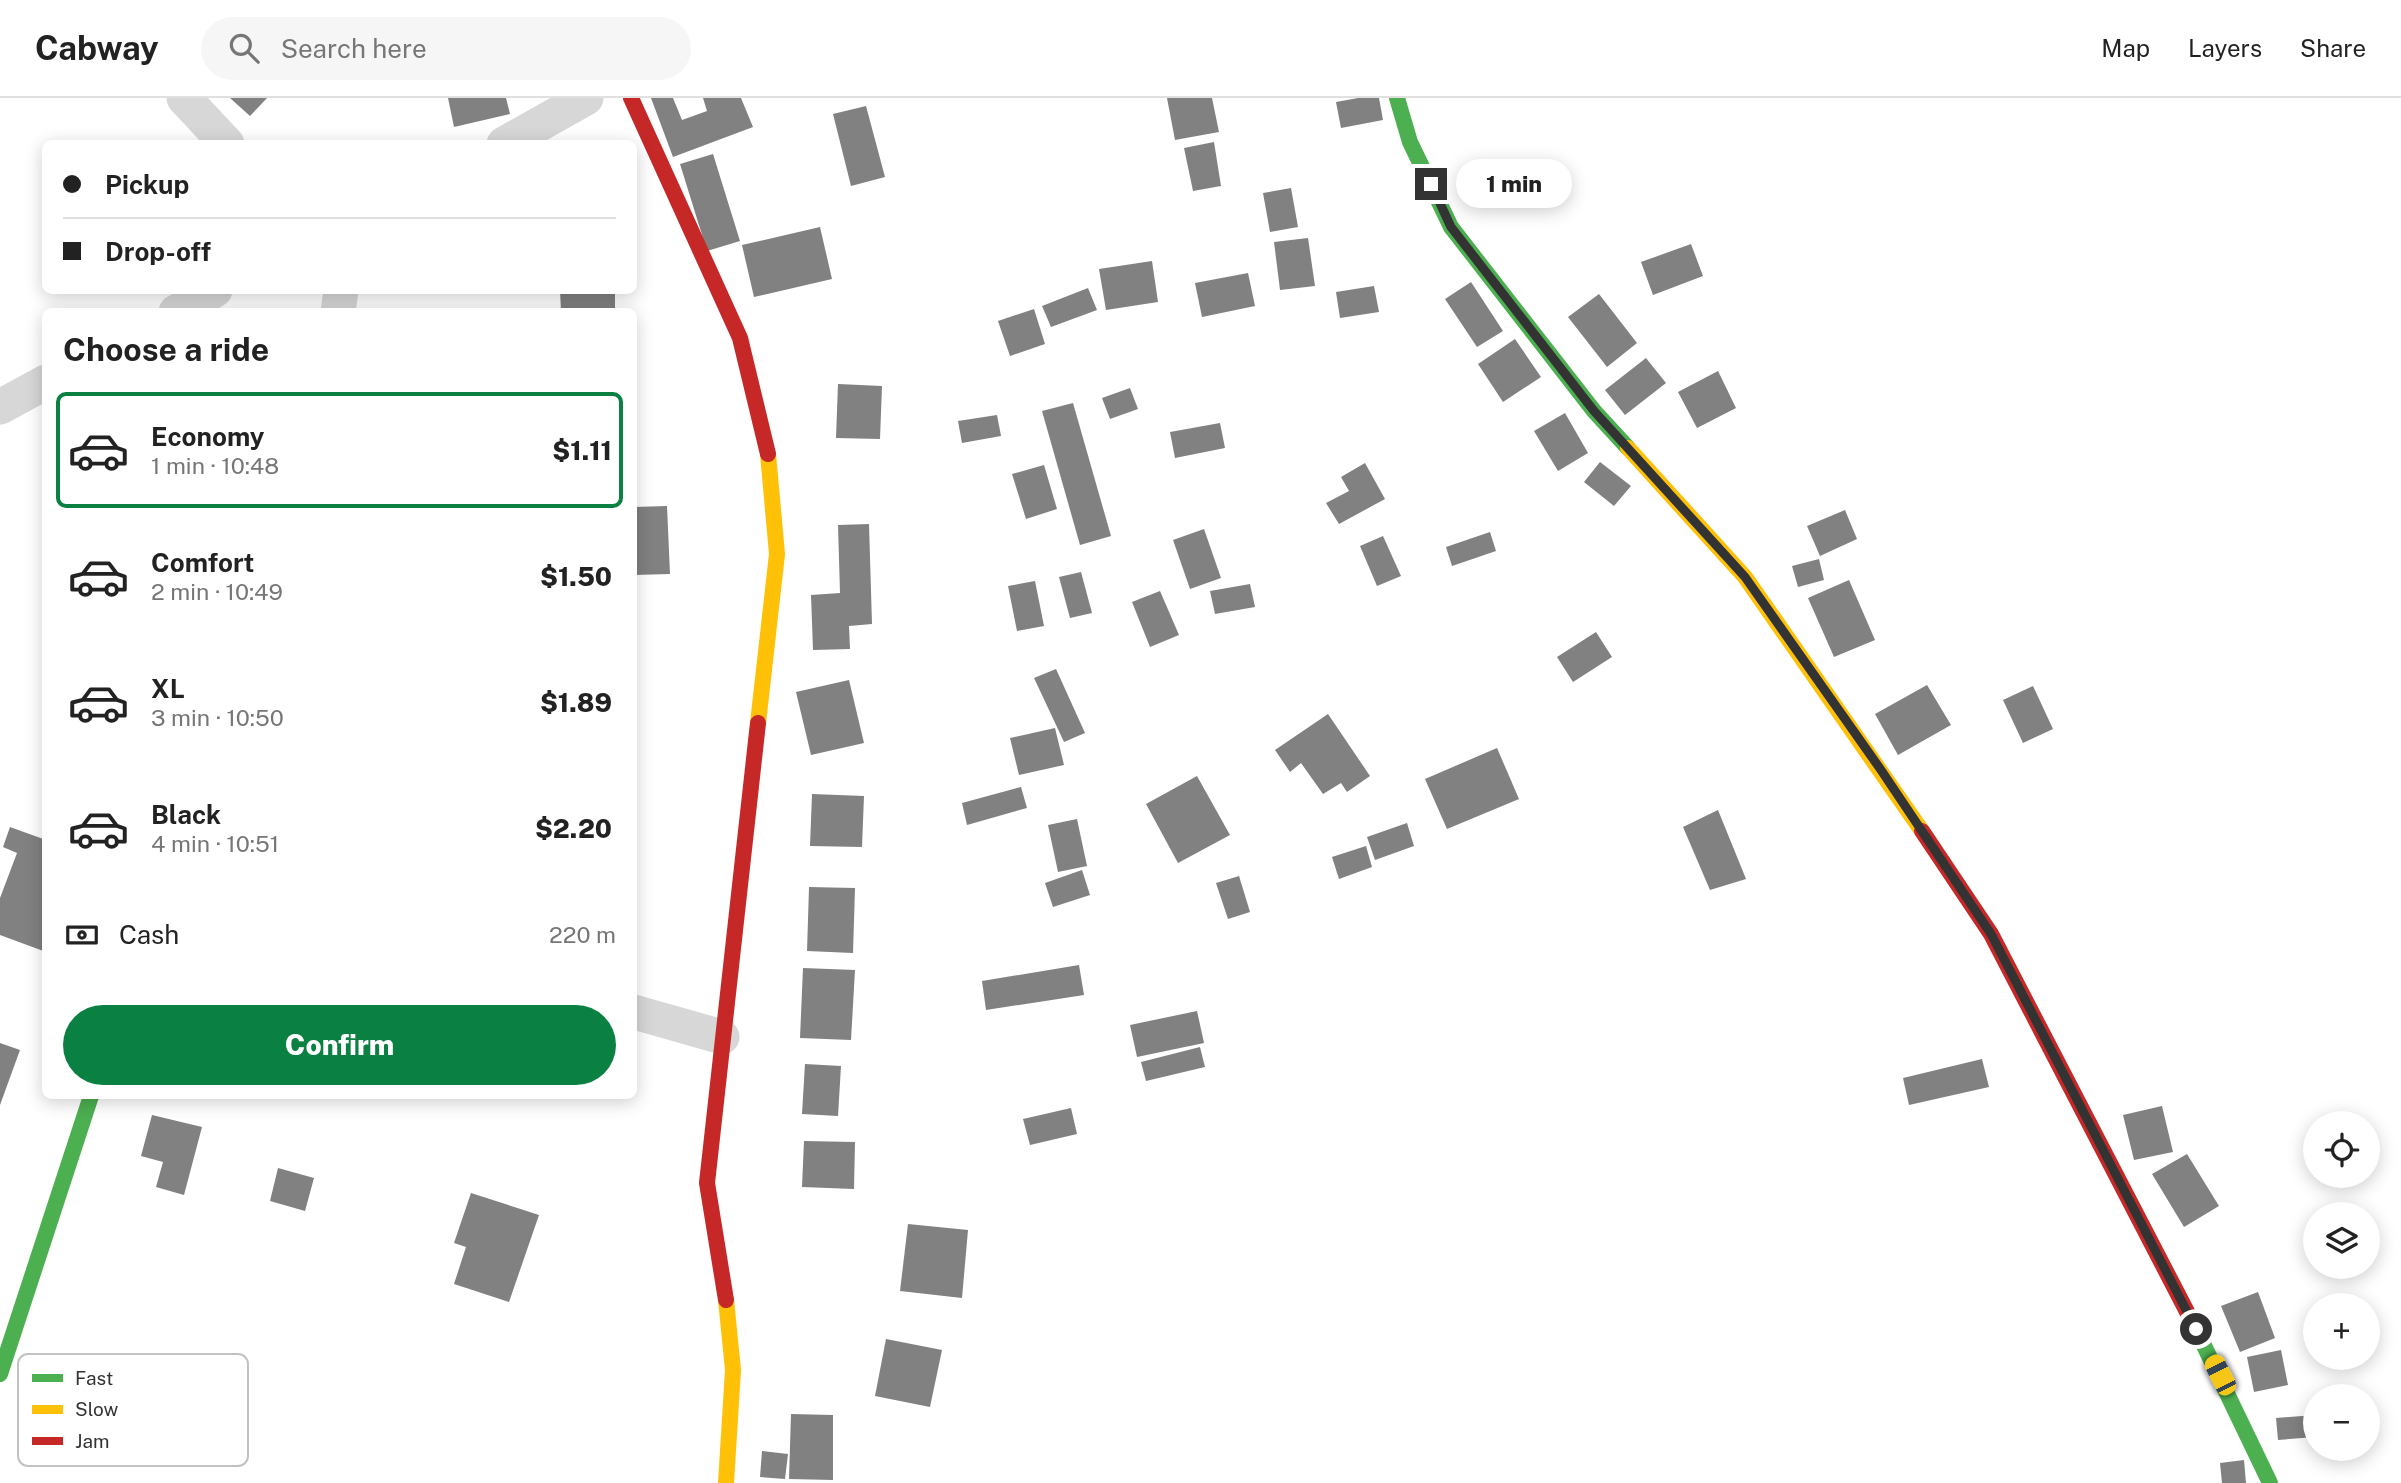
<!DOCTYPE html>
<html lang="en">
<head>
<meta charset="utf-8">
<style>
  :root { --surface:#fff; --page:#f6f6f6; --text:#222; --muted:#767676; --line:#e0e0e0; --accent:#0b8043 }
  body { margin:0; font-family:"Public Sans",sans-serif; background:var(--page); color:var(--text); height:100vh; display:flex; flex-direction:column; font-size:26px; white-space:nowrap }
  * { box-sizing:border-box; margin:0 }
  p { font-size:23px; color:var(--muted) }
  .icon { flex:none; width:38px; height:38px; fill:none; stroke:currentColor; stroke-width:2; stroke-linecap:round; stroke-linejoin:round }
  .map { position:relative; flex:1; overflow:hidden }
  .sheet { position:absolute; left:42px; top:210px; width:595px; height:791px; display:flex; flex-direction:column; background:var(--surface); border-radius:10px; box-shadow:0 4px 18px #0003 }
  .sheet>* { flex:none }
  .hud { position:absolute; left:42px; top:42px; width:595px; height:154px; border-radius:10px; box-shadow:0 4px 18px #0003; display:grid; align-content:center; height:154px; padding:0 21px; background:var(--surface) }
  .controls { position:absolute; left:2303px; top:1013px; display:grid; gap:14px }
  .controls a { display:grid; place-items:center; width:77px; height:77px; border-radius:50%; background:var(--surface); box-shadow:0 4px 18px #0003; font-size:35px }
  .end { position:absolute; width:32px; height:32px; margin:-16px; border:9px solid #333; background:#fff; box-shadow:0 0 0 4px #fff }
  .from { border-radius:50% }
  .bubble { position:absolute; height:49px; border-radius:24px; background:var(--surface); box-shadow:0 4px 18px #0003; font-size:23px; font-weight:800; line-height:49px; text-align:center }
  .car { position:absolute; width:21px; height:42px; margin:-21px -10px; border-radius:9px; box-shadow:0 0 5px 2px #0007; background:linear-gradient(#f5c518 24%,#345 0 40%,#f5c518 0 76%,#345 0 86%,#f5c518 0) }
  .hud b { display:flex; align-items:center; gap:24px; height:66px; font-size:26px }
  .hud b+b { border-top:2px solid var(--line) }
  .hud i { width:18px; height:18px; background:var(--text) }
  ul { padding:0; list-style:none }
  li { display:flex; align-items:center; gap:21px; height:116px; margin:0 14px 10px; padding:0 7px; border:4px solid transparent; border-radius:10px }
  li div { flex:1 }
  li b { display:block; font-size:26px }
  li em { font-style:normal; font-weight:800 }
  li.current { border-color:var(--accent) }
  li>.icon { width:63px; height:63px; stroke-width:1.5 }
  h2 { padding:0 21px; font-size:32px; line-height:84px }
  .pay { display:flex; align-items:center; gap:18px; height:77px; padding:0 21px; font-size:26px }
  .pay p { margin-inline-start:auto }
  .cta { display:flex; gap:14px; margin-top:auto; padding:14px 21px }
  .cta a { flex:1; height:80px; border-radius:42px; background:var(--accent); color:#fff; font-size:28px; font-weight:800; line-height:80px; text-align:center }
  header { display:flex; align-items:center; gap:42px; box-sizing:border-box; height:98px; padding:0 35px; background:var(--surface); border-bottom:2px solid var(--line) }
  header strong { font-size:33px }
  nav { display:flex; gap:38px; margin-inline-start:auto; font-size:24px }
  .search { width:490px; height:63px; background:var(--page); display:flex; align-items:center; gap:18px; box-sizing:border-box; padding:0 24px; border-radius:38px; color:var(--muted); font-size:26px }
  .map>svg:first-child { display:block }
  .building { fill:#818181 }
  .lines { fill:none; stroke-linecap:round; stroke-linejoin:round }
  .street { stroke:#d7d7d7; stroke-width:35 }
  .fast { stroke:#4caf50; stroke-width:16 }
  .slow { stroke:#ffc107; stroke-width:16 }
  .jam { stroke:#c62828; stroke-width:16 }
  .route { stroke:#333; stroke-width:9 }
  .key { fill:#fff; stroke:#c2c2c2; stroke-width:2 }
  .key-label { font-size:19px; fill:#333 }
</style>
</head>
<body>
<header>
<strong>Cabway</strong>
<div class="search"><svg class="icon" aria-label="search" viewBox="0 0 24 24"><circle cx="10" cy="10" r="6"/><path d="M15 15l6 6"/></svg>Search here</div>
<nav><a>Map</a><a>Layers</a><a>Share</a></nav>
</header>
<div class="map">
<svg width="2401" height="1385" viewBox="0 0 2401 1385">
  <rect width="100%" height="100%" fill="#fff"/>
  <g class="building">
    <path d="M230 0H267L250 18Z"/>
    <path d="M448 0H506L510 16 454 29Z"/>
    <path d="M651 0H673L682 22 707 13 703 0H741L753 29 673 59Z"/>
    <path d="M1167 0H1212L1219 34 1175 42Z"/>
    <path d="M1358 0H1379L1383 22 1341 30 1336 4Z"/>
    <path d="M866 8 885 79 851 88 833 16Z"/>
    <path d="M1214 44 1221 88 1193 93 1184 50Z"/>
    <path d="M713 56 740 143 707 153 680 66Z"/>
    <path d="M1291 90 1298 129 1270 134 1263 95Z"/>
    <path d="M820 129 832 181 754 199 742 147Z"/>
    <path d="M1308 140 1315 188 1280 192 1274 144Z"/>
    <path d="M1691 146 1703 178 1653 197 1641 164Z"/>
    <path d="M1152 163 1158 204 1106 212 1099 171Z"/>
    <path d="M1248 175 1255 208 1202 219 1195 185Z"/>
    <path d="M1471 184 1503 233 1477 249 1445 201Z"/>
    <path d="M1374 188 1379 214 1340 220 1336 194Z"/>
    <path d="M1088 190 1097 212 1051 229 1042 208Z"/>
    <path d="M560 192H615V214H561Z"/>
    <path d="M1599 196 1637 245 1607 269 1568 219Z"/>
    <path d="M1034 211 1045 246 1010 258 998 223Z"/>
    <path d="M1515 241 1541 279 1503 304 1478 266Z"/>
    <path d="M1646 260 1666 285 1625 317 1605 292Z"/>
    <path d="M1718 273 1736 310 1697 330 1678 294Z"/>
    <path d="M838 286 882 288 880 341 836 340Z"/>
    <path d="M1130 290 1138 311 1110 321 1102 300Z"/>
    <path d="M1073 305 1111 438 1080 447 1042 313Z"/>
    <path d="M1565 315 1588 355 1558 373 1534 333Z"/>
    <path d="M997 317 1001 338 962 345 958 323Z"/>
    <path d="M1220 325 1225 350 1175 360 1170 334Z"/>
    <path d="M1600 364 1631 388 1614 408 1584 384Z"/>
    <path d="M1365 365 1385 401 1339 426 1326 405 1349 393 1341 379Z"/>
    <path d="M1044 367 1057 411 1026 421 1012 376Z"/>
    <path d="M667 408 670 476 634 477V409Z"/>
    <path d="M1845 412 1857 441 1820 458 1807 428Z"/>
    <path d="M869 426 872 526 849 528 850 551 813 552 811 497 840 495 838 427Z"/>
    <path d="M1204 431 1221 480 1190 491 1173 442Z"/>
    <path d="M1490 434 1496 453 1452 468 1446 449Z"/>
    <path d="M1383 438 1401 478 1377 488 1360 448Z"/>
    <path d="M1819 461 1824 482 1798 489 1792 468Z"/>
    <path d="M1081 474 1092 515 1070 520 1059 479Z"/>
    <path d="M1849 482 1875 542 1834 559 1808 500Z"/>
    <path d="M1035 483 1044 528 1017 533 1008 488Z"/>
    <path d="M1250 486 1255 509 1215 516 1210 493Z"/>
    <path d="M1160 493 1179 537 1150 549 1132 504Z"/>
    <path d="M1596 534 1612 559 1573 584 1557 559Z"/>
    <path d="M1056 571 1085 635 1064 644 1034 580Z"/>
    <path d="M849 582 864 645 811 657 796 594Z"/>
    <path d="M1927 587 1951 627 1898 657 1875 616Z"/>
    <path d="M2033 588 2053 631 2023 645 2003 602Z"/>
    <path d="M1328 616 1370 678 1347 694 1341 685 1323 696 1301 665 1290 674 1275 652Z"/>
    <path d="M1055 630 1064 667 1019 677 1010 640Z"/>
    <path d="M1497 650 1519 701 1447 731 1425 681Z"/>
    <path d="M1197 678 1230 737 1178 765 1146 706Z"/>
    <path d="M1021 689 1027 710 967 727 962 705Z"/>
    <path d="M812 696 864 698 862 749 810 748Z"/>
    <path d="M1718 712 1746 781 1710 792 1683 729Z"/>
    <path d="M1077 721 1087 768 1058 774 1048 727Z"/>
    <path d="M1407 725 1414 748 1375 762 1367 739Z"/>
    <path d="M10 729 46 742V854L0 837V800L17 755 3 749Z"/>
    <path d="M1366 748 1372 769 1339 781 1332 759Z"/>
    <path d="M1082 772 1090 797 1053 809 1045 785Z"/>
    <path d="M1239 778 1250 814 1228 821 1216 785Z"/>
    <path d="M809 789 855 790 853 855 807 853Z"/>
    <path d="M1079 867 1084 897 986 912 982 883Z"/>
    <path d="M803 870 855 872 851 942 800 940Z"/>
    <path d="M1197 913 1204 945 1137 959 1130 927Z"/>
    <path d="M0 945 20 952 0 1007Z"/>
    <path d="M1200 949 1205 969 1146 983 1141 964Z"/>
    <path d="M1982 961 1989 989 1909 1007 1903 980Z"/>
    <path d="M805 966 841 968 838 1018 802 1016Z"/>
    <path d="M2162 1008 2173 1054 2134 1062 2123 1017Z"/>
    <path d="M1071 1010 1077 1036 1030 1047 1023 1021Z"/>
    <path d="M152 1017 202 1029 184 1097 156 1089 163 1064 141 1058Z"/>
    <path d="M804 1043 855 1044 854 1091 802 1089Z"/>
    <path d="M2187 1056 2219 1108 2184 1129 2152 1076Z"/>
    <path d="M278 1070 314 1080 305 1113 270 1103Z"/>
    <path d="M471 1095 539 1117 509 1204 454 1186 466 1149 454 1145Z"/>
    <path d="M908 1126 968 1132 962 1200 900 1193Z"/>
    <path d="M2258 1194 2275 1240 2240 1254 2221 1208Z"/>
    <path d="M886 1241 942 1252 930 1309 875 1298Z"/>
    <path d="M2281 1252 2288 1287 2254 1294 2247 1259Z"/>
    <path d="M791 1316 833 1317V1382L789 1381Z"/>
    <path d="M2315 1317V1339L2278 1342 2276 1320Z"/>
    <path d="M762 1353 788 1356 785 1381 760 1379Z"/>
    <path d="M2244 1362 2246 1385H2222L2220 1365Z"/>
  </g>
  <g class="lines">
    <g class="street">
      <path d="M184 0 227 46"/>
      <path d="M504 46 586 0"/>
      <path d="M176 214 215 192"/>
      <path d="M338 214 341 192"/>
      <path d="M0 309 46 284"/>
      <path d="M634 914 722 939"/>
    </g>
    <g class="fast">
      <path d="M1397 0 1410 44 1451 129 1594 313 1628 350"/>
      <path d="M2197 1233 2270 1385"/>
      <path d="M0 1276 91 998"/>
    </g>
    <g class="slow">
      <path d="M1628 350 1745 479 1922 733"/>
      <path d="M758 625 777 456 768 356"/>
      <path d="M726 1385 733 1272 726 1202"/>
    </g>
    <g class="jam">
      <path d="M631 0 740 240 768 356"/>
      <path d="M1922 733 1991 836 2197 1233"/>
      <path d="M726 1202 707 1085 758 625"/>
    </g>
  </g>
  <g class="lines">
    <path class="route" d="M1431 86 1451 129 1594 313 1745 479 1881 672 1991 836 2196 1231"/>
  </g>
  <rect x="18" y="1256" width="230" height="112" rx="10" class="key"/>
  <rect x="32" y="1276" width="31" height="8" fill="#4caf50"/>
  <rect x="32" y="1307" width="31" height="9" fill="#ffc107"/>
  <rect x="32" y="1339" width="31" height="8" fill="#c62828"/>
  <g class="key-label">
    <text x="75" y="1287">Fast</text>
    <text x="75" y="1318">Slow</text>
    <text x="75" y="1350">Jam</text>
  </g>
</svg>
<div class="controls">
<a><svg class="icon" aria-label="locate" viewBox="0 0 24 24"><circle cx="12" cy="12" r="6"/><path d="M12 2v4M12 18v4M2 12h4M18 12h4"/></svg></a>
<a><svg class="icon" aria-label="layers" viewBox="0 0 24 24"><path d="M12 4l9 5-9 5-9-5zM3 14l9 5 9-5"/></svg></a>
<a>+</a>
<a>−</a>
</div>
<i class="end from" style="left:2196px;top:1231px"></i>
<i class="end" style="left:1431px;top:86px"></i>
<div class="bubble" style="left:1456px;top:61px;width:116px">1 min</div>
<i class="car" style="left:2220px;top:1277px;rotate:333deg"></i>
<div class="hud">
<b><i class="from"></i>Pickup</b>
<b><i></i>Drop-off</b>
</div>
<section class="sheet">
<h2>Choose a ride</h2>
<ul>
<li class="current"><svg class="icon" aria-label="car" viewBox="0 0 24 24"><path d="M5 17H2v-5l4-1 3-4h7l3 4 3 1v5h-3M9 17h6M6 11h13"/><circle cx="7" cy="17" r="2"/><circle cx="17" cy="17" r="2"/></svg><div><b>Economy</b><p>1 min · 10:48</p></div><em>$1.11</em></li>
<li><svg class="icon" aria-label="car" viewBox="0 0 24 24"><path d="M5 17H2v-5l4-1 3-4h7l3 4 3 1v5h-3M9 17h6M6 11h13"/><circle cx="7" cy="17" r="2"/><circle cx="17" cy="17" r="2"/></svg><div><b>Comfort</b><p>2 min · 10:49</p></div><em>$1.50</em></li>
<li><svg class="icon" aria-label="car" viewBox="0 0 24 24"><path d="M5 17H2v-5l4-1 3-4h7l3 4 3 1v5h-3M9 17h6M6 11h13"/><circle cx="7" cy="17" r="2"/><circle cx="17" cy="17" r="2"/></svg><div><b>XL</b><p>3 min · 10:50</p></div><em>$1.89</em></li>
<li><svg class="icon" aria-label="car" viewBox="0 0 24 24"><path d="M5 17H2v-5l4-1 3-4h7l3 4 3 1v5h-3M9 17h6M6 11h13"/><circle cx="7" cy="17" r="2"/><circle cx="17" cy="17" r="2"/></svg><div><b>Black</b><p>4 min · 10:51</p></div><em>$2.20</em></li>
</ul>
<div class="pay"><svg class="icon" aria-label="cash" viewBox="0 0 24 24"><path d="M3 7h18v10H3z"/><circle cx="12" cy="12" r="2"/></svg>Cash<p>220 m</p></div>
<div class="cta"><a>Confirm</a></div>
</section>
</div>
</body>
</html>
